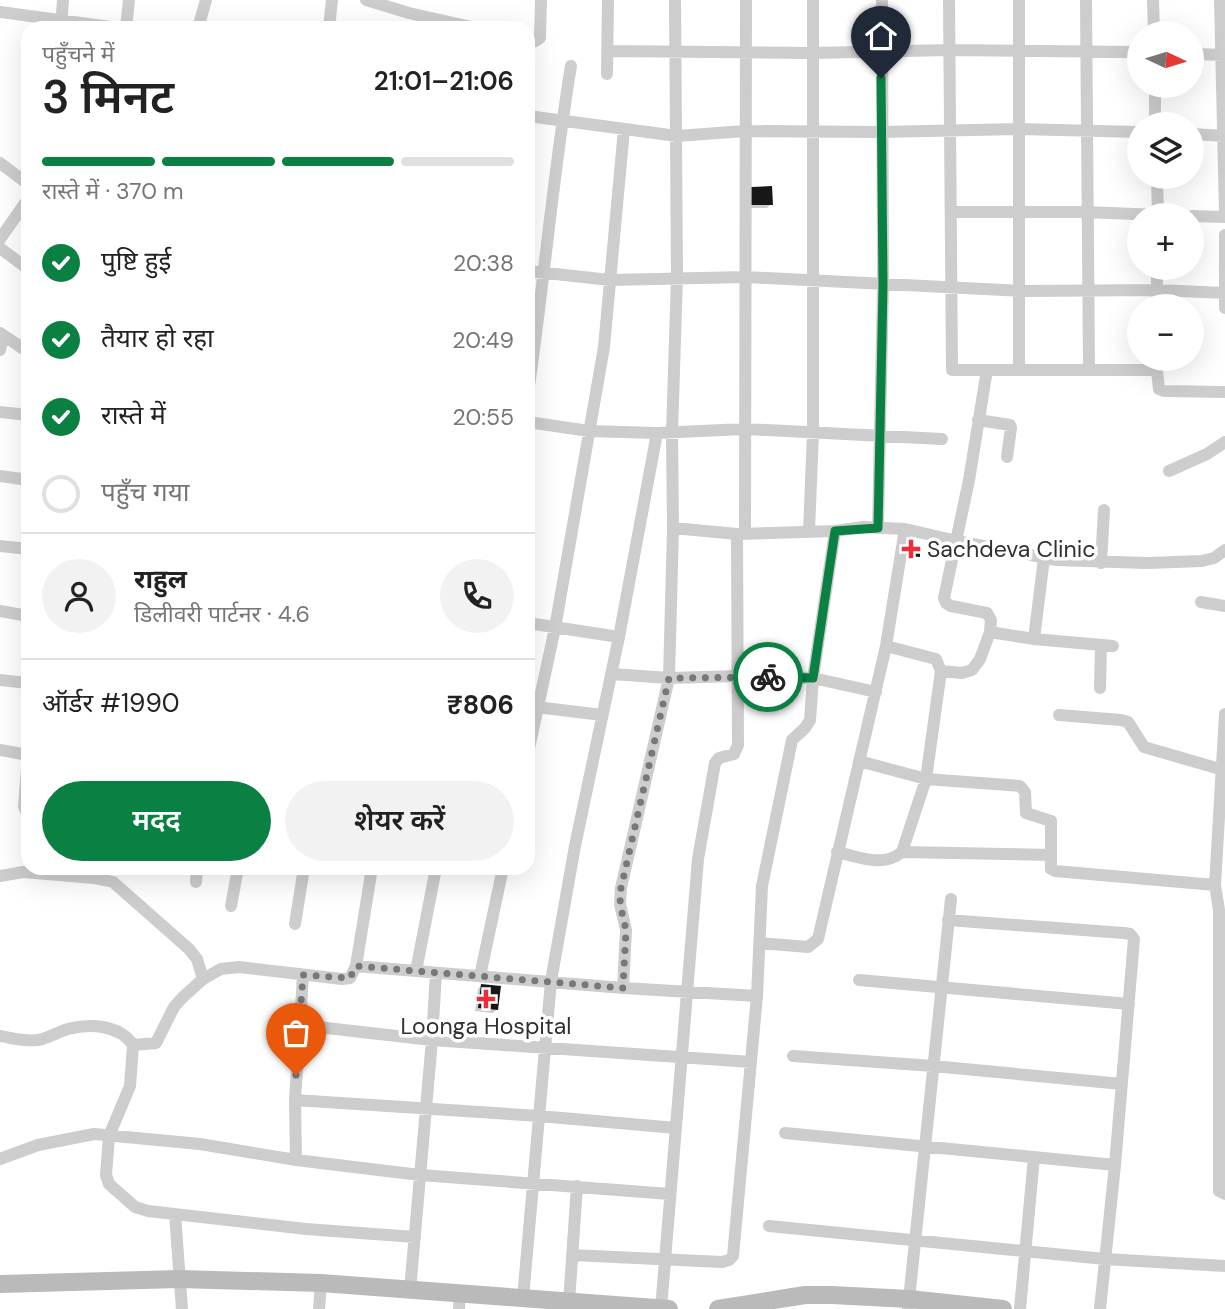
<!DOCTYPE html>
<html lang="hi">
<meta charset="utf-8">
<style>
body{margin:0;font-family:"DM Sans","Noto Sans Devanagari",sans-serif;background:#f2f2f2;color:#222;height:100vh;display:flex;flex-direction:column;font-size:26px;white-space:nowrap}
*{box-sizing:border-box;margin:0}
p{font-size:23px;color:#767676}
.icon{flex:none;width:38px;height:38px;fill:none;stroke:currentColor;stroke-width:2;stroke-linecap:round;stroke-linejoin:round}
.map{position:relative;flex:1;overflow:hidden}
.details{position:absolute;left:21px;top:21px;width:514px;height:854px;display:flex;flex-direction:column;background:#fff;border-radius:21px;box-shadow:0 7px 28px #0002}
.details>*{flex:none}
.needle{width:46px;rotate:94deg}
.controls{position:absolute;left:1127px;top:21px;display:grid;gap:14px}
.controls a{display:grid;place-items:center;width:77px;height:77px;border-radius:50%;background:#fff;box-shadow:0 7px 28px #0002;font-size:35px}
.pin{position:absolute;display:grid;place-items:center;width:60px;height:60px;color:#fff;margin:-72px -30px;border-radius:50% 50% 50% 0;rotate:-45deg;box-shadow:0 0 7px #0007}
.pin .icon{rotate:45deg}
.courier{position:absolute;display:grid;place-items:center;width:70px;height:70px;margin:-35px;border:5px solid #0b8043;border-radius:50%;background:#fff;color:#222;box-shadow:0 2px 9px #0007}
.head em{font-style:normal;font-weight:600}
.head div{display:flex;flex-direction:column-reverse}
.head{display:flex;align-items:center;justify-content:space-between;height:119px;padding:0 21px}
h1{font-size:46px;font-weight:600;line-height:52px}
.bar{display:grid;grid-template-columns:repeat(4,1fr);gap:10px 7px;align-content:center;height:84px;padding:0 21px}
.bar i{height:9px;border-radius:5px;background:#e0e0e0}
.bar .current{background:#0b8043}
.bar p{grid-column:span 4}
.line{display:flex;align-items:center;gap:18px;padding:0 21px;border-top:2px solid #e0e0e0}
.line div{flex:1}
.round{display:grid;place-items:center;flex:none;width:74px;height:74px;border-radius:37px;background:#f2f2f2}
ol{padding:0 21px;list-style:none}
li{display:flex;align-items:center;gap:21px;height:77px}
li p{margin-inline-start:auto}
li .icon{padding:7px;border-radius:50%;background:#0b8043;color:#fff;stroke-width:4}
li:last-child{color:#767676}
li i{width:38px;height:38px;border:4px solid #e0e0e0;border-radius:50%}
.cta{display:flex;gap:14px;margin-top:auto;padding:14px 21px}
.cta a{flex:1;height:80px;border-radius:42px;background:#0b8043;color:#fff;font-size:28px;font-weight:600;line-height:80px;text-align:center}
.cta a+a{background:#f2f2f2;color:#222}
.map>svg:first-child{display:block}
</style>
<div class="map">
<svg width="1225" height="1309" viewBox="0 0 1225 1309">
<rect width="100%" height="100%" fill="#fff"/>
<path fill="#0003" d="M771,188v16l-4,4h-19z
M481,986l16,23 -4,4 -18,-2 3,-22z"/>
<path fill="#171717" d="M772,186l1,19h-22v-18z
M904,546l16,1v10l-16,-1z
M481,984l20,2 -3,24 -20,-2z"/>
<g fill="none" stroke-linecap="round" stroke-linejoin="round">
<path stroke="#cdcdcd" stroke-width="12" d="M366,0l43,13 67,15
M949,0l3,370h205l2,19 5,2 61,1
M1019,0v370
M1086,0l3,369
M1153,0l1,33
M1220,0l5,213
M0,12l118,16
M61,28l2,-28
M126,28l3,-28
M198,28l8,-28
M329,28l3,-28
M528,40l7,1 5,-3 1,-38
M609,51l204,2 136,-3 190,2
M1192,54l33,1
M607,74l1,-74
M1155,86v38
M528,116l149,20 68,-5 136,1 138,-3 120,3
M1192,134l33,2
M0,163l28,21
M1157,177l1,38
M951,212h135l73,3
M1192,216l33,1
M1225,235v73
M0,239l28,-40
M0,248l28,21
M528,271l82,9 136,-3 275,14 136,-1 68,3
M1157,306v-38
M0,333l28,19
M0,350l3,-15
M987,370l-18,110 -25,118 2,5 5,3 36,7 4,7 -1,12
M528,393c16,-109 25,-219 43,-327
M0,412l28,3
M978,420l32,5 1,3 -4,29
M528,422l61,9 68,2 88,-4 197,10
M1169,471l38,-17 18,-12
M0,476l28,4
M673,528l64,6 98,-3 28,-4 42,2 52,12 100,19 90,3 55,-2 12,-3 11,-8
M878,528l5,-243 -1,-285
M809,531l4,-98v-433
M745,534l1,-534
M0,546l28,3
M1044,558l-10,81 79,7
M1101,563l3,-53
M1201,602l24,4
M0,611l28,5
M528,623l91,14
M886,646l50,13 5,12
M612,674l57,4 68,-2 76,2 63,14
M0,680l28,3
M1100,688l1,-43
M528,706l74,9
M1059,715l62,5 7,2 16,25 76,22
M0,750l28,5
M528,753l27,-125 49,-281 20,-218
M28,756l-4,50 4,11
M859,761l67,18 94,7 5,6 1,21 25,8v34
M837,852c22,5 46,16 65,0l149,3v14l4,2 160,14 10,-171
M902,852l24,-73 15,-108 21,2 10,-3 8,-11 10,-27 44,7
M372,868l-16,98 -6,12 -8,1 -103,-12 -18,2 -18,10 -20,18 -9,10 -18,36 -23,2 -3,41 -21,50 -3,39 3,9 26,23 13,4 158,18 109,8
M0,876l23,-4 71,6 19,4 76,67 8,10 6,20
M196,882l1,-14
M1215,885l4,25v281l6,3
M231,906l7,-38
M948,920l176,13 6,1 4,5 -19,226 -15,144
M295,924l9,-56
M760,943l48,4 10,-8 68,-293 19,-117
M356,966l267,22 134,8
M416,971l20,-103
M480,976l23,-108
M859,980l270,24
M623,988l3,-58 -6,-26 1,-16 48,-210 4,-150 -1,-95 5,-156 -2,-277
M300,1025l3,-50
M0,1036c12,2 25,6 38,4 10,-2 20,-8 30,-11 22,-6 52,-4 65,16
M793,1056l140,10 189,18
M295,1100l244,16 137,12
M785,1133l330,32
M0,1159l38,-14 56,-11 106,10 96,16 124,15 250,19
M296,1160l-1,-60 5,-75 132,15 319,22
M175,1214l7,95
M769,1226l336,33 120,7
M572,1255l150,7 7,-2 4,-4 24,-260 5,-110 30,-146 13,-12 5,-8 3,-42 22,-147
M410,1290l22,-250 4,-67
M523,1298l28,-317 24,-135 44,-209 38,-204
M569,1302l8,-116
M319,1309l2,-26
M459,1309l1,-16
M661,1309l37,-450 17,-96 4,-5 15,-4 4,-9 -1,-211
M908,1309l43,-410
M1020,1309l14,-152"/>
<path stroke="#bababa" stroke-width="18" d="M0,1284l179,-5 142,4 348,26
M718,1309l87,-14h27l77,4 94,10"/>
</g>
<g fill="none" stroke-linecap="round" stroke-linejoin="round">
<path stroke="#787878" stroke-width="7" stroke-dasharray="0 12.6" d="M296,1075l7,-100 47,3 6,-12 267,22 3,-58 -6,-26 1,-16 48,-210 99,-1"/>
<path stroke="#0b8043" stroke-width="9" d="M768,677l45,1 22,-147 43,-3 5,-243 -2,-207"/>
</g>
<g fill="#ed2c3c" stroke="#fff" stroke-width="2.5">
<path d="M907.5 538.5h7v7h7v7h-7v7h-7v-7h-7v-7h7z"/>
<path d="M482.5 988.5h7v7h7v7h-7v7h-7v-7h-7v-7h7z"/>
</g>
<g text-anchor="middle" stroke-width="7" stroke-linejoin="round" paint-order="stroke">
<g font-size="23" fill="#303030" stroke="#fff" text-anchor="start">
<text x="927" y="557">Sachdeva Clinic</text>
<text x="486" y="1034" text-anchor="middle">Loonga Hospital</text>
</g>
</g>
</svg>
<div class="controls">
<a><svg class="needle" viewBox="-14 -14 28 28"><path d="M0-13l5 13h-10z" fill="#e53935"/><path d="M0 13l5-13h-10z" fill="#767676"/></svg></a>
<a><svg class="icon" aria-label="layers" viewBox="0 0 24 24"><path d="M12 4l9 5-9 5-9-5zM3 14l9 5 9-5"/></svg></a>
<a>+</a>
<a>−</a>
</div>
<div class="pin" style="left:296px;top:1075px;background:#ea580c"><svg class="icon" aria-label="bag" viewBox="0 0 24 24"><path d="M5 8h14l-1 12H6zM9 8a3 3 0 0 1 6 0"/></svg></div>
<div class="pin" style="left:881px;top:78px;background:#1f2937"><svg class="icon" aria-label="home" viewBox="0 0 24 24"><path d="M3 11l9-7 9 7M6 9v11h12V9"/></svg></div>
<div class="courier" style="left:768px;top:677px"><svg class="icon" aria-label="bike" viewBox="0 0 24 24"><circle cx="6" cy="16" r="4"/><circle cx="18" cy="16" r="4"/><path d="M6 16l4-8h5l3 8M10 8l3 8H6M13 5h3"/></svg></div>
<section class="details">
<div class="head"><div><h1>3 मिनट</h1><p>पहुँचने में</p></div><em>21:01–21:06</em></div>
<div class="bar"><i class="current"></i><i class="current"></i><i class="current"></i><i></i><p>रास्ते में · 370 m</p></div>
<ol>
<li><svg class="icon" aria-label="check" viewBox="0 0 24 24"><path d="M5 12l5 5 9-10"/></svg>पुष्टि हुई<p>20:38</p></li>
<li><svg class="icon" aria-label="check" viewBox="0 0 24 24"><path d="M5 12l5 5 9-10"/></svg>तैयार हो रहा<p>20:49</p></li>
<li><svg class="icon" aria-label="check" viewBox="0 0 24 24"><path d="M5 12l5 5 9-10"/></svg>रास्ते में<p>20:55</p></li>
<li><i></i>पहुँच गया</li>
</ol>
<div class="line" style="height:126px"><a class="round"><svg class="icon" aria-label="person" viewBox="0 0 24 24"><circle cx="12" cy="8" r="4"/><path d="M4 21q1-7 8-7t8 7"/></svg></a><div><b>राहुल</b><p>डिलीवरी पार्टनर · 4.6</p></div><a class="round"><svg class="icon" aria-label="phone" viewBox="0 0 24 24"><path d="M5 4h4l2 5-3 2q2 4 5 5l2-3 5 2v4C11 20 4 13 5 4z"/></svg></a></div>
<div class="line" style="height:91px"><div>ऑर्डर #1990</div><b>₹806</b></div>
<div class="cta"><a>मदद</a><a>शेयर करें</a></div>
</section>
</div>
